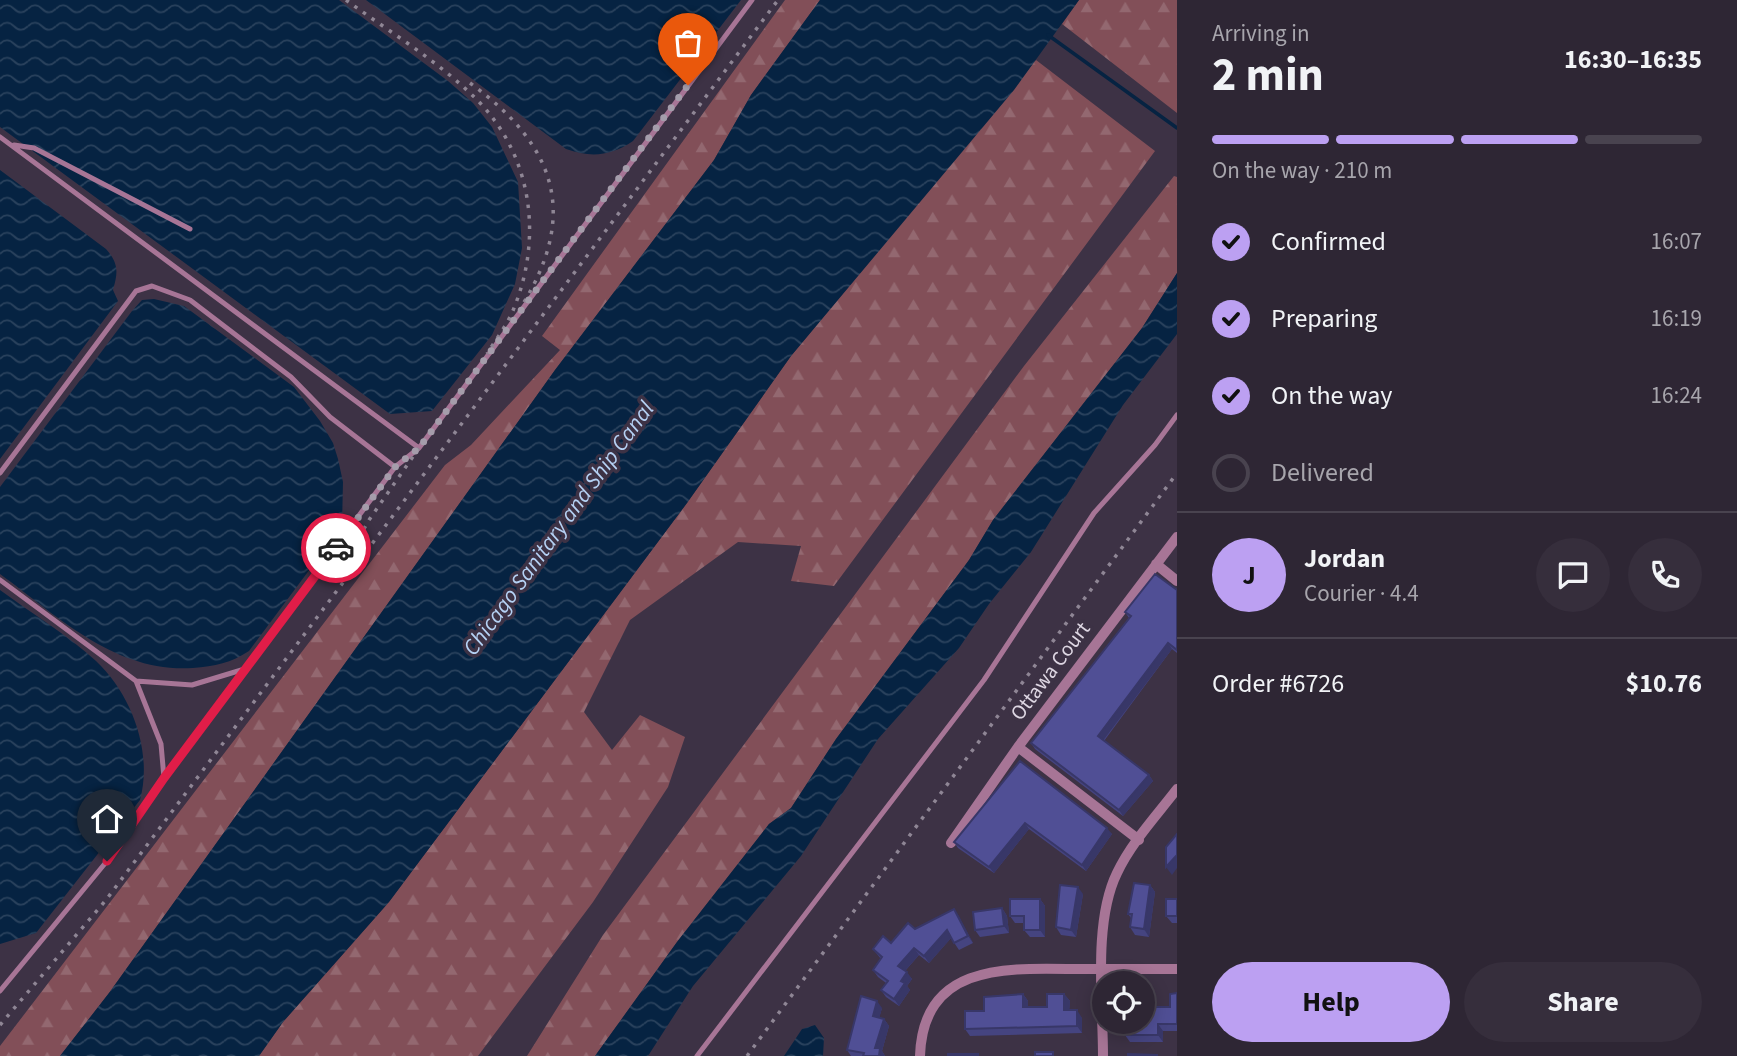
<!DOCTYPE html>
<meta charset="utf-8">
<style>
body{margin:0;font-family:"Source Sans 3",sans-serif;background:#362e3c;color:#f1f3f6;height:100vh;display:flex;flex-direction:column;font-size:26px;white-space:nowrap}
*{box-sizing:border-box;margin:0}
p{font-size:23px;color:#a7a5ac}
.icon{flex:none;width:38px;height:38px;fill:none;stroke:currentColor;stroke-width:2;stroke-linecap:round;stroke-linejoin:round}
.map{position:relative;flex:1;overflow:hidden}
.details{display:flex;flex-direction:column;background:#2e2634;width:560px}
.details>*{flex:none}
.buttons{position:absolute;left:1092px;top:971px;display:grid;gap:14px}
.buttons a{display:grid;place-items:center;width:63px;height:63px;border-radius:50%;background:#2e2634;box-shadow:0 4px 18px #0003,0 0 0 2px #49434f;font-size:35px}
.pin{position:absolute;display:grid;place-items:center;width:60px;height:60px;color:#fff;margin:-72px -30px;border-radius:50% 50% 50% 0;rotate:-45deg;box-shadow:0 0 7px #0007}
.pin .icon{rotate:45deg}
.courier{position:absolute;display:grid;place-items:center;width:70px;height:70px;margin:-35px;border:5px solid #e11d48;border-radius:50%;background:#fff;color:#222;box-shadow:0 2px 9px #0007}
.overview em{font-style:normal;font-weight:700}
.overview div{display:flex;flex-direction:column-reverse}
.overview{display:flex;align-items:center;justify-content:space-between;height:119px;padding:0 35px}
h1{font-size:46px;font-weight:700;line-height:52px}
.bar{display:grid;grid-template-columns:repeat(4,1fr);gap:10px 7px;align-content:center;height:84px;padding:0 35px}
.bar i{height:9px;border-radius:5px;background:#49434f}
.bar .current{background:#bca0f2}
.bar p{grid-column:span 4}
.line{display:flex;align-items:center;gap:18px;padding:0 35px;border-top:2px solid #49434f}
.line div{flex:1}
.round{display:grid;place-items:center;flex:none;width:74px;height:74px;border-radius:37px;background:#362e3c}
ol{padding:0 35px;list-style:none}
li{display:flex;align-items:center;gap:21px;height:77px}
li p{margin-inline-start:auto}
li .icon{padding:7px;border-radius:50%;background:#bca0f2;color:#111;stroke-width:4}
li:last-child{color:#a7a5ac}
li i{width:38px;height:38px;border:4px solid #49434f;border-radius:50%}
.primary-button{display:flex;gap:14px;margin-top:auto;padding:14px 35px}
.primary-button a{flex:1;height:80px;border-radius:42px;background:#bca0f2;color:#111;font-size:28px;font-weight:700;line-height:80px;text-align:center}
.primary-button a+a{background:#362e3c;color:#f1f3f6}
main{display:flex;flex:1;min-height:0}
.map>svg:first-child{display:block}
</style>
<main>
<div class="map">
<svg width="1177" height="1056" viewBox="0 0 1177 1056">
<defs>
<pattern id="forest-firs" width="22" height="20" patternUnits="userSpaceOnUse" patternTransform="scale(1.75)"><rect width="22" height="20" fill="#824f58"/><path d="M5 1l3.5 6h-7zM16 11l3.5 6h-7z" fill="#936870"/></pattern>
<pattern id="water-waves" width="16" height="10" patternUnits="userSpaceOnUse" patternTransform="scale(1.75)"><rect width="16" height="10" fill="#062342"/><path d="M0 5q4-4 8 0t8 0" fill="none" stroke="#2a425d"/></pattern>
</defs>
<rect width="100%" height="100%" fill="#3d3245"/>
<path fill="url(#forest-firs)" d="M785,0h35l-69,95 -37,65 -159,210 -446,623 -49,63h-60v-10l445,-581 26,-20 89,-95 -18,-14z
M1079,0h98v113l-115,-89z
M1036,60l119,91 -321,435 -43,-5 10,-35 -63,-4 -108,78 -46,92 28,38 28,-35 45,22 -17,50 -75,115 -115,154h-219l24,-34 106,-120 298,-399 104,-147z
M1174,176l3,1v96l-35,55 -149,192 -24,40 -133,179 -45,69 -22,16 -92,118 -82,114h-68l76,-121 421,-569z"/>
<path fill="url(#water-waves)" d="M0,0h339l109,81 25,22 19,24 26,55 4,66 -7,36 -23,51 -60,76 -42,3 -390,-287z
M366,0h375l-108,141c-22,15 -42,17 -67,8z
M820,0h259l-65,90 -223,266 -104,147 -298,399 -106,120 -24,34h-199l49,-63 446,-623 159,-210 37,-65z
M0,170l106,79c13,15 12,23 7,41l5,11 -118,158z
M1177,273v61l-54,71 -92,147 -42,52 -30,44 -81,91 -77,117 -108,130 -45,70h-53l82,-114 92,-118 22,-16 45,-69 133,-179 24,-40 149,-192z
M154,299l30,7 110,81 26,34 13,22 5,16 5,23 -1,44 -93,125c-18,12 -34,15 -56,17 -78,5 -134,-51 -193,-94v-87l132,-176 10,-11z
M0,590c31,23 68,45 96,71 36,34 57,91 44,139l-104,133 -36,11z
M815,1025l9,13 -1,18h-39l18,-27z"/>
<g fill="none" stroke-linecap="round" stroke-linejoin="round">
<path stroke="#062342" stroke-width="3.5" d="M1048,35l129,93"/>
<path stroke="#a77596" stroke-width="5" d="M0,137l419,311
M14,145l20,3 156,81
M0,473l136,-182 16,-5 38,14 101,77 39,40 65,50
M0,580l136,101 56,4 56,-17
M136,681l25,63 3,34
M0,991l107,-130 57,-83 231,-311 24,-19 333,-448
M697,1056l287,-376 110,-167 61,-68 22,-30"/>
<path stroke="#a77596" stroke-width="10" d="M1156,564l21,17
M1139,840l-121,-93 159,-210
M951,843l67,-96
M920,1056c3,-93 87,-88 155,-87 34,0 68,0 102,0
M1103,1056c0,-54 -10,-134 14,-183 14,-30 40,-58 60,-84"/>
<path stroke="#8f8695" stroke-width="3.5" stroke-dasharray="3.5 7" stroke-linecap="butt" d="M346,0c45,33 97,64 135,104 52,56 61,135 33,204 -6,16 -18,31 -27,46
M470,83c85,62 110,130 51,224
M338,575l31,-55 50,-72
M0,1025l106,-125 672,-900
M747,1056l430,-583"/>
</g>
<path fill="#454480" d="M1177,590v63l-5,-4 -68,92 45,34 4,6 -30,35 -88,-67 -4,-6 98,-125 -4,-6z
M1020,761l92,73 -26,37 -57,-42 -35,44 -36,-25 -4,-6z
M1150,885l5,7 -6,45 -14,-2 -5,-8 1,-9 -3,-4z
M1083,894l-7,43 -15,-2 -5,-8z
M1040,899l5,7v31h-15l-6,-7v-7h-9l-5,-7z
M1177,899v24h-5l-6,-7z
M1002,908l5,8 2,17 -29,4 -5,-7z
M954,909l19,34 -14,7 -8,-12 -22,25 -10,-8 -14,16 7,8 -5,7 3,4 -11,16 -13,-9 -5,-7 5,-7 -8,-6 -5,-7 8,-11 -8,-10 18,-6z
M1177,993v38h-14v11h-33l-5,-7 18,-13v-25l2,3v7h25z
M1023,994l5,7v6h19l17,-13 6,7 -1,9 13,8v15l-112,3 -5,-7z
M882,1008l-3,10 5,1 5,7 -7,25 3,5h-34l-4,-6z"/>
<path fill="#383768" d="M1168,643l4,6 -70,93 -4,-6z
M1149,775l4,6 -30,35 -4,-6z
M1025,823l4,6 -35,44 -5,-6z
M1107,828l5,6 -26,37 -4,-6z
M1177,855v13l-5,7 -6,-8z
M1150,885l5,7 -6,45 -5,-8z
M1078,887l5,7 -7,43 -5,-7z
M1040,899l5,7v31l-5,-7z
M1002,908l5,8 2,17 -5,-7z
M954,909l5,7 14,27 -5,-7z
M947,930l5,7 -23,26 -5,-7z
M914,948l5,7 -16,18 -5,-7z
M907,972l5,7 -5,7 3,4 -11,16 -5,-7 7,-18z
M1023,994l5,7v13l-5,-7z
M1064,994l6,7 -1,17 -5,-8z
M1143,997l2,3v14l-2,-3z
M877,1001l5,7 -4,15 -5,-7z
M1077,1010l5,8v15l-5,-7z
M884,1019l5,7 -7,25 3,5h-6l-4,-8z
M1158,1024l5,7v11l-5,-7z"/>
<path fill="#504f95" stroke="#383768" stroke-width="2" d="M1155,574l22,16v60l-9,-7 -70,93 51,39 -30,35 -88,-67 100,-127 -6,-4z
M1020,761l87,67 -25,37 -57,-42 -36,44 -35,-25z
M1177,834v21l-11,12v-20z
M1134,883l16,2 -6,44 -14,-2 2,-13h-4z
M1060,885l18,2 -7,43 -15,-3z
M1010,899h30v31h-16v-14h-14z
M1166,899h11v17h-11z
M1002,908l2,18 -29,4 -2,-18z
M954,909l14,27 -14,7 -7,-13 -23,26 -10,-8 -16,18 9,6 -6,9 4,2 -11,16 -13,-9 7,-9 -15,-11 9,-13 -9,-8 10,-13 8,7 17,-20 7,6z
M1177,993v31h-19v11h-33v-13h18v-15h27v-13z
M1023,994v13h24v-13h17v16h13v16l-112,3v-18h19v-14z
M861,996l16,5 -4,15 11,3 -9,29h5l-1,8h-16l1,-3 -17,-3z
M1035,1052h18v4h-18z
M948,1054h30v2h-30z
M1128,1054l29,1v1h-29z"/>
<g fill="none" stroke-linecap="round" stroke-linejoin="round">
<path stroke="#a59dab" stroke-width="7" stroke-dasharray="0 12.6" d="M336,548l59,-81 24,-19 269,-363"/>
<path stroke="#e11d48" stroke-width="9" d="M107,861l57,-83 172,-230"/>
</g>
<g text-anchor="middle" stroke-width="7" stroke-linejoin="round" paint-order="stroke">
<g font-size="21" fill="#ddd6e2" stroke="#3d3245">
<text transform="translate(1050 671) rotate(-53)" y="7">Ottawa Court</text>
</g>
<g font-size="23" font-style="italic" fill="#b5d1f4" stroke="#3d3245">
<text transform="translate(558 528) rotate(-54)" y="8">Chicago Sanitary and Ship Canal</text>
</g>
</g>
</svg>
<div class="buttons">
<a><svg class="icon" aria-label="locate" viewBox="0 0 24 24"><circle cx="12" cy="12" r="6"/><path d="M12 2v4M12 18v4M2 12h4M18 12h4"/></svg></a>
</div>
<div class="pin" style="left:688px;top:85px;background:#ea580c"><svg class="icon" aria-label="bag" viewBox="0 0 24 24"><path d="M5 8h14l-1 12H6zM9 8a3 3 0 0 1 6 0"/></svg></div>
<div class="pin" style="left:107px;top:861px;background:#1f2937"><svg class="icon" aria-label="home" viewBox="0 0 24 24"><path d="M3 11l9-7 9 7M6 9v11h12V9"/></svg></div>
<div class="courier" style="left:336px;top:548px"><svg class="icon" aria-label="car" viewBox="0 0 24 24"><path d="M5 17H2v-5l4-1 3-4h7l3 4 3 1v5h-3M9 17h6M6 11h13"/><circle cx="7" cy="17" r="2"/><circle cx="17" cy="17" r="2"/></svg></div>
</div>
<section class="details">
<div class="overview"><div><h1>2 min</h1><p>Arriving in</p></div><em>16:30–16:35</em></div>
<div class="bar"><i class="current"></i><i class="current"></i><i class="current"></i><i></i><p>On the way · 210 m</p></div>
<ol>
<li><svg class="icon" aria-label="check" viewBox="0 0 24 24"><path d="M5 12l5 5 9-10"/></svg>Confirmed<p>16:07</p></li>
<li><svg class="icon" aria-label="check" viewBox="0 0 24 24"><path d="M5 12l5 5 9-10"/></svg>Preparing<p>16:19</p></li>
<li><svg class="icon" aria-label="check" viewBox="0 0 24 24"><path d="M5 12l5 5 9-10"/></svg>On the way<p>16:24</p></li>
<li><i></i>Delivered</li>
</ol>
<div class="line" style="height:126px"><b class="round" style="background:#bca0f2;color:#111">J</b><div><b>Jordan</b><p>Courier · 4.4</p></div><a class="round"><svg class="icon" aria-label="chat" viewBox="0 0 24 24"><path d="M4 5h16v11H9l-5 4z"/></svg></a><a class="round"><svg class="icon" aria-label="phone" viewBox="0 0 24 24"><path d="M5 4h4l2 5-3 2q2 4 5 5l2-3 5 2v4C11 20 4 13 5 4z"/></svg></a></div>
<div class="line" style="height:91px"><div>Order #6726</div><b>$10.76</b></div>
<div class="primary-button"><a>Help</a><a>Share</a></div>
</section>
</main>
